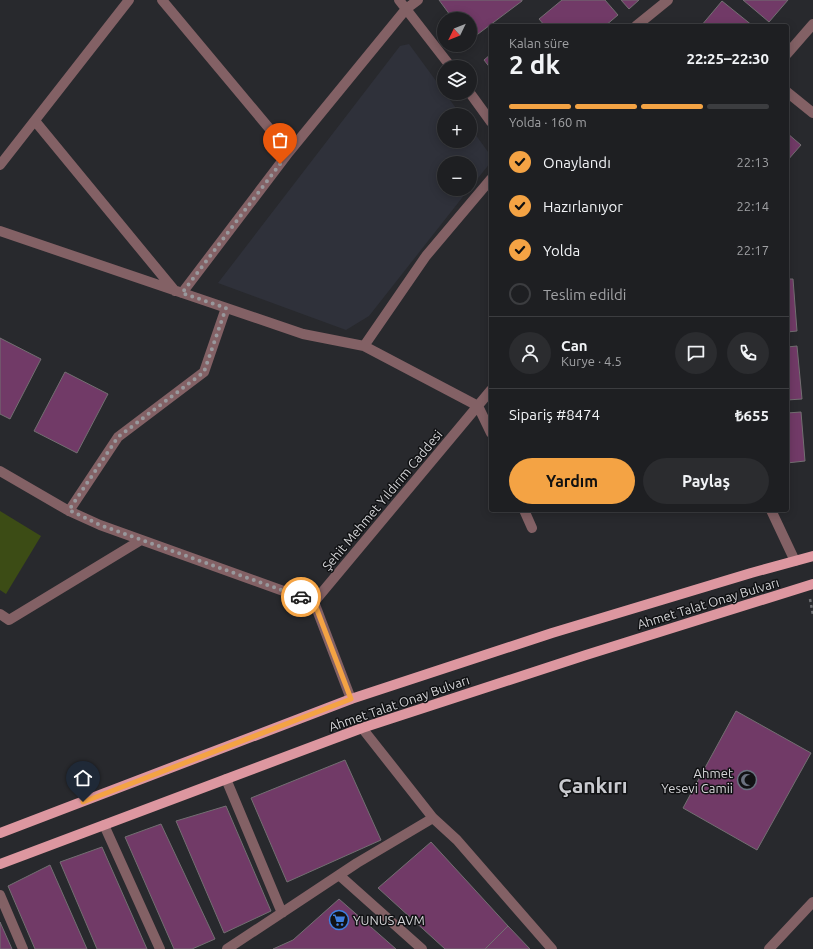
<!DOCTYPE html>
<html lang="tr">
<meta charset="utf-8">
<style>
body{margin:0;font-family:Ubuntu,sans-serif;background:#2b2c2f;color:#f1f3f6;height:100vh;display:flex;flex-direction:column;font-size:15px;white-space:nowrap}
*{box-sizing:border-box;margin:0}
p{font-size:13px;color:#a1a2a5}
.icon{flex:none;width:22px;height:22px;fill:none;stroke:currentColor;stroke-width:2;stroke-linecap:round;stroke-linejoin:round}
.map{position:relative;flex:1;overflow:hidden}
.sheet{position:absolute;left:489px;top:24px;width:300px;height:488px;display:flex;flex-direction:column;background:#1e1f22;border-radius:4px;box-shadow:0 2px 10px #0003,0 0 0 1px #3c3d40}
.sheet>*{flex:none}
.needle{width:26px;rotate:227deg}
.fabs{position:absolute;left:437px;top:12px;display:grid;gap:8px}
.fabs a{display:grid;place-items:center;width:40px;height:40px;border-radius:50%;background:#1e1f22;box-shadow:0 2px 10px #0003,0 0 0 1px #3c3d40;font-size:20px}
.pin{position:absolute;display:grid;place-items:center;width:34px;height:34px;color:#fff;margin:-41px -17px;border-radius:50% 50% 50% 0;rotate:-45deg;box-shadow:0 0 4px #0007}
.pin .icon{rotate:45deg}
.courier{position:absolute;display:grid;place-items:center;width:40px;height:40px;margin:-20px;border:3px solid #f4a344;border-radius:50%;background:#fff;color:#222;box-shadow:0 1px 5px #0007}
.overview em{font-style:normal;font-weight:700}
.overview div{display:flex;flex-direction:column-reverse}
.overview{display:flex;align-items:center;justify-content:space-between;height:68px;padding:0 20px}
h1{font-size:26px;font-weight:700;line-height:30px}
.bar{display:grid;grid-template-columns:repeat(4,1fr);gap:6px 4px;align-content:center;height:48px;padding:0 20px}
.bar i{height:5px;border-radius:3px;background:#3c3d40}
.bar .on{background:#f4a344}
.bar p{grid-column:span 4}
.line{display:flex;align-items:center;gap:10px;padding:0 20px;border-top:1px solid #3c3d40}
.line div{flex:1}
.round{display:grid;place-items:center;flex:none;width:42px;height:42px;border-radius:21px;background:#2b2c2f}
ol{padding:0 20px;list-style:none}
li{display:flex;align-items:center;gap:12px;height:44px}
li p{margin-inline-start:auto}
li .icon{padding:4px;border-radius:50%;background:#f4a344;color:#111;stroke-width:4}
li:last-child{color:#a1a2a5}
li i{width:22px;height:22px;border:2px solid #3c3d40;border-radius:50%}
.button{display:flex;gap:8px;margin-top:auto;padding:8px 20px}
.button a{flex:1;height:46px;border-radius:24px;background:#f4a344;color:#111;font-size:16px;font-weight:700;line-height:46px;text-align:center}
.button a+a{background:#2b2c2f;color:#f1f3f6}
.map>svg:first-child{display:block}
</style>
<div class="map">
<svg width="813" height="949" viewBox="0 0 813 949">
<rect width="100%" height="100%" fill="#28292d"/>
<path fill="#2f313a" d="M409,44l52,71h-17v26h26v-14l21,29v6l-21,26v-25h-26v26h25l-100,127 -23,14 -128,-47 182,-237z"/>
<path fill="#3c4c15" d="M0,511l41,25 -35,58 -6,-4z"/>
<path fill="#713a67" stroke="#736f72" d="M439,0h83v1l-52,39v-21h-17z
M562,0h43l13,15 -13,11h-60l-6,-7z
M621,0h18l-10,9z
M743,0h45l-19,22z
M722,1l31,25h-52z
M491,54v15l-7,-9z
M787,133l14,12 -14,16z
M787,279h6l4,52 -10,1z
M0,338l41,21 -31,60 -10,-5z
M797,346l5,53 -15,1v-53z
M65,372l43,22 -31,59 -43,-22z
M801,412l4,49 -18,2v-50z
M736,711l75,42 -54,97 -74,-42z
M345,760l36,80 -94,42 -36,-84z
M226,806l45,105 -47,22 -48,-112z
M161,824l54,115 -23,10h-18l-49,-112z
M431,842l77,84 -23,23h-40l-67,-61z
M102,847l45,102h-50l-37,-87z
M50,865l37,84h-52l-27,-63z
M339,899l57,50h-123l20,-9z
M0,922l12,27h-12z
M508,926l22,23h-45z"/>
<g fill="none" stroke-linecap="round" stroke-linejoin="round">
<path stroke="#6d6e72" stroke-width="2.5" stroke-dasharray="3 3" stroke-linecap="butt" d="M810,599l3,16"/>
<path stroke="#836165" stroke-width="10" d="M162,0l127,152
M399,0l52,67
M636,26l32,-26
M787,54l26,-30
M787,92l26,21
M470,93l21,29
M35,121l140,170
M0,165l129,-165
M0,231l303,103 61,12 114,60 13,27
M182,293l107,-141 117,-143 12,-9
M364,346l62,-90 65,-77
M0,471l69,40 31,14 214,77
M524,510l8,18
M771,510l24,51
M69,511l49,-74 86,-65 22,-64
M0,614l9,6 132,-80
M351,699l-37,-97 177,-212
M362,728l71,90 24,22 95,109
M226,779l56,134
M104,825l56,124
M339,875l83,74
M0,895l23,54
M227,949l130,-86 76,-45
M769,949l44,-47"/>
<path stroke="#dd97a0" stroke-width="10" d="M0,833l351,-134 201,-66 199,-60 62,-17
M0,864l362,-136 224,-73 227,-71"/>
</g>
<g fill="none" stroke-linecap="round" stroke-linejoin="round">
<path stroke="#98989c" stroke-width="4" stroke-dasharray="0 7.2" d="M280,164l-98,129 44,15 -22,64 -86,65 -49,73 31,15 201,72"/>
<path stroke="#f4a344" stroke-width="5" d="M83,802l268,-103 -37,-97 -13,-5"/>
</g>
<defs>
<g id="mosque-ring" transform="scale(1)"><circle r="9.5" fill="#111214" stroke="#6b7280" stroke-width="1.5"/><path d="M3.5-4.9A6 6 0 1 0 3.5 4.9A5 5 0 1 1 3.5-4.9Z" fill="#6b7280"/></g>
<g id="supermarket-ring" transform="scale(1)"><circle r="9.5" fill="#111214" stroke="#3f7fe0" stroke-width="1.5"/><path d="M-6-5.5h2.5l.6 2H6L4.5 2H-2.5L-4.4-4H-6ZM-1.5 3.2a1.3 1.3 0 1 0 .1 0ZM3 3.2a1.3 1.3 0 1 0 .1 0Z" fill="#3f7fe0"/></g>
</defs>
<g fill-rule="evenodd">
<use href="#mosque-ring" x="747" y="780"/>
<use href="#supermarket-ring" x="339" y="920"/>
</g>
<g text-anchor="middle" stroke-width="3" stroke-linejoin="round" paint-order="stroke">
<g font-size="13" fill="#d4d4d7" stroke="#111214">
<text transform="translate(382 500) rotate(-50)" y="5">Şehit Mehmet Yıldırım Caddesi</text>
<text transform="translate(708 603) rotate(-17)" y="5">Ahmet Talat Onay Bulvarı</text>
<text transform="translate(399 703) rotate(-19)" y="5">Ahmet Talat Onay Bulvarı</text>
</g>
<g font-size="13" fill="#d4d4d7" stroke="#111214" text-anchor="end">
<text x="733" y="778">Ahmet<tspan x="733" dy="15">Yesevi Camii</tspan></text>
<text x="353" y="925" text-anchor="start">YUNUS AVM</text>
</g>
<g font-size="21" font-weight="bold" fill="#c9cacf" stroke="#111214">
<text x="593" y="793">Çankırı</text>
</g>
</g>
</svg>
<div class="fabs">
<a><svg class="needle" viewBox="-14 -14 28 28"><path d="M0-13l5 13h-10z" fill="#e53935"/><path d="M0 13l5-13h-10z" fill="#a1a2a5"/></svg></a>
<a><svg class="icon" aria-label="layers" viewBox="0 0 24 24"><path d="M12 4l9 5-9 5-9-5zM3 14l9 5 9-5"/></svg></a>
<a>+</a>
<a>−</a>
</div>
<div class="pin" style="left:280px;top:164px;background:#ea580c"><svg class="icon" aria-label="bag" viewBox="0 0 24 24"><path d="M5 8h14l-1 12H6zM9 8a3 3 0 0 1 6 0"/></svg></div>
<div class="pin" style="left:83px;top:802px;background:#1f2937"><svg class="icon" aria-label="home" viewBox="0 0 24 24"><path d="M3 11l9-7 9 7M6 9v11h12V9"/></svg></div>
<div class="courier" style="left:301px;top:597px"><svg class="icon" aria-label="car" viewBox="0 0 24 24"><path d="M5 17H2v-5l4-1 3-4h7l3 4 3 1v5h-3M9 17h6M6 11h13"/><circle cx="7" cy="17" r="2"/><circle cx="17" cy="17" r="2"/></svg></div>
<section class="sheet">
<div class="overview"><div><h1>2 dk</h1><p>Kalan süre</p></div><em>22:25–22:30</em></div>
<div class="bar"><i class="on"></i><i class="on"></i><i class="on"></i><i></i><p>Yolda · 160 m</p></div>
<ol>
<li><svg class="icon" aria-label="check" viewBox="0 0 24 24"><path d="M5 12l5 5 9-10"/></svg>Onaylandı<p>22:13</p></li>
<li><svg class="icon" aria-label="check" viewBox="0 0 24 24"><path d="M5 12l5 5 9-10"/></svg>Hazırlanıyor<p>22:14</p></li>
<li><svg class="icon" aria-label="check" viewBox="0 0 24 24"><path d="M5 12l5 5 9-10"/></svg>Yolda<p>22:17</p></li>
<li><i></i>Teslim edildi</li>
</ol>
<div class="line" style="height:72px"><a class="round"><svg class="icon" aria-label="person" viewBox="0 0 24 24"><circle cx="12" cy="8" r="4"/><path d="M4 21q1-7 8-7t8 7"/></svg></a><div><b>Can</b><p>Kurye · 4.5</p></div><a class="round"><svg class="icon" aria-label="chat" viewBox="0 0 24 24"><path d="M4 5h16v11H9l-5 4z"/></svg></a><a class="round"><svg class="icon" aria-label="phone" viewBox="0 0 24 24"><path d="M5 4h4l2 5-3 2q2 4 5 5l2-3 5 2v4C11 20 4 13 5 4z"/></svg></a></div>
<div class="line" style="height:52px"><div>Sipariş #8474</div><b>₺655</b></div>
<div class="button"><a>Yardım</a><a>Paylaş</a></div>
</section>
</div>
